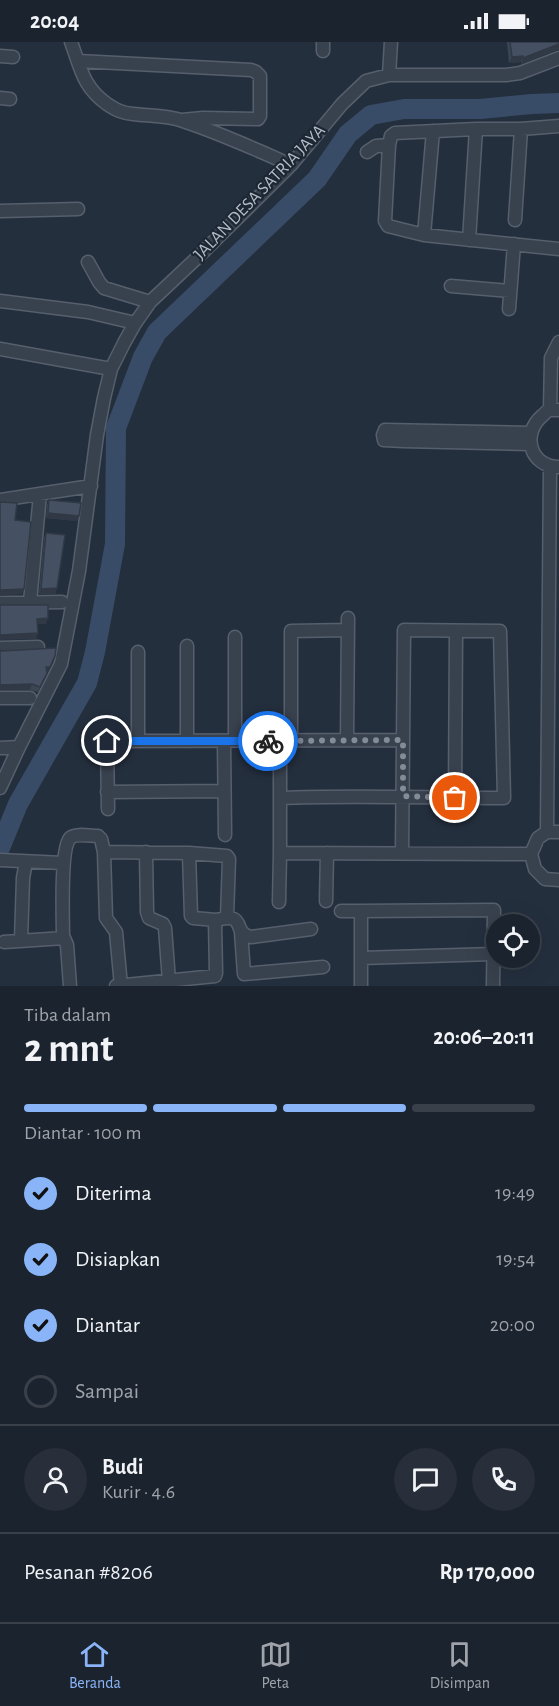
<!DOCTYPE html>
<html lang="id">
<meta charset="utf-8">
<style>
body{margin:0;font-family:"Alegreya Sans",sans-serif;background:#282f3a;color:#f1f3f6;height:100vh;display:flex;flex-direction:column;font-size:22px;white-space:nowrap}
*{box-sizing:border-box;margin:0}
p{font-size:20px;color:#a0a4aa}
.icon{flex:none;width:33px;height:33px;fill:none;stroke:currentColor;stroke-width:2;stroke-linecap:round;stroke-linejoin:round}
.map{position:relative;height:944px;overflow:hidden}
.drawer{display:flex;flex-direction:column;background:#1b232e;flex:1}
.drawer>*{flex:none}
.fabs{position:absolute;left:486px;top:872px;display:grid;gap:12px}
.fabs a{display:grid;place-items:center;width:54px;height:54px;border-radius:50%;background:#1b232e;box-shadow:0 6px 24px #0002,0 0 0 2px #39404a;font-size:30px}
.pin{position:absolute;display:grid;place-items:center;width:51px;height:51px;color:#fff;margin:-26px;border:3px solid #fff;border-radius:50%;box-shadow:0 2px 6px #0007}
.courier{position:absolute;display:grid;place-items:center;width:60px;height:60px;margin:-30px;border:4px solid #1a73e8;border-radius:50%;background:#fff;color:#222;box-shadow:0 2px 8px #0007}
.headline em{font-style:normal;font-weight:700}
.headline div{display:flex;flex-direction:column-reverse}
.headline{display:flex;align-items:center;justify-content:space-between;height:102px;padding:0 24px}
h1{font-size:39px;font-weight:700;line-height:45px}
.bar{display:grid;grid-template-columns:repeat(4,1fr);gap:9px 6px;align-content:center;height:72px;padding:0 24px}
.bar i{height:8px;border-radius:4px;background:#39404a}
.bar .on{background:#8ab4f8}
.bar p{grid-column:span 4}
.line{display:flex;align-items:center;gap:15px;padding:0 24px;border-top:2px solid #39404a}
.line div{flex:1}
.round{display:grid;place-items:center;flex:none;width:63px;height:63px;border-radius:32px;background:#282f3a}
ol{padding:0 24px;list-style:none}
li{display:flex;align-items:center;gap:18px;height:66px}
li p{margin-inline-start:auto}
li .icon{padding:6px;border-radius:50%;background:#8ab4f8;color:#111;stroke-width:4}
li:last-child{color:#a0a4aa}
li i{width:33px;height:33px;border:3px solid #39404a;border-radius:50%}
.status{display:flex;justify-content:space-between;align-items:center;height:42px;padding:0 30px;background:#1b232e;direction:ltr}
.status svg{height:16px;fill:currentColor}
.tabs{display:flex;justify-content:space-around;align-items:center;height:84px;border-top:2px solid #39404a;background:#1b232e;font-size:16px;color:#a0a4aa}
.tabs a{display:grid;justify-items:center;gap:3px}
.tabs .on{color:#8ab4f8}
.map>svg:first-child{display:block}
</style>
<div class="status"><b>20:04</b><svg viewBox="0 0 49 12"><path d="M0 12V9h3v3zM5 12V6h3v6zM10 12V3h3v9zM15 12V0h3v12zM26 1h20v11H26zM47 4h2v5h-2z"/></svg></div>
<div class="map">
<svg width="559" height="944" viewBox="0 0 559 944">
<rect width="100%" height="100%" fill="#242f3e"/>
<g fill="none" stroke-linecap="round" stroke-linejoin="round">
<path stroke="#394c67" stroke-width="20" d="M0,806l18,-44 69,-121 8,-31 20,-108 1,-116 27,-71 14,-25 160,-153 31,-45 23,-19 33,-6h76l52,-5 27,-1"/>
<g stroke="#565f6c" stroke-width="15">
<path id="minor" d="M71,0c10,27 12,45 36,62 9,6 15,9 26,10 17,2 34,1 50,7 37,12 72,28 108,44
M323,9v-9
M0,14l13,1
M78,19l173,9 5,2 4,4v40l-2,3 -55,-1 -21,2
M389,33l2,-33
M0,56l10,1
M367,110l9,-6 13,-1
M0,169l78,-2
M515,178l6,-91
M424,193l9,-104
M469,198l7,-111
M559,207l-135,-14 -36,-9 -3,-5 4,-76 2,-9 4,-3 81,-4h45l38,-3
M88,220l11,20 5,6 46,14
M451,244l59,5
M0,259l88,11 47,11
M509,267l5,-65
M0,307l111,20
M550,368l1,-52 8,-16
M559,368c-1,0 -9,0 -10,0 -3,1 -4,4 -7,6 -21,18 -12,51 17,51
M530,402l-126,-3 -20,-1 -1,-5 2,-5 146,3
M0,458l91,-14
M30,560l10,-108
M0,561l62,-1
M0,606l38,-1
M0,656h30
M235,698v-103
M347,698l1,-122
M138,699v-89
M187,699v-95
M224,699l1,94
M291,699v-110l57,-1
M0,706l19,-1
M0,746l19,-41 42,-83 18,-93 18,-136 7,-37 7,-29 13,-26 10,-18 16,-23 50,-47 91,-90 51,-61 24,-23 23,-6h117l14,-2 39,-15
M107,750l117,-1
M280,756c75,-3 149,0 224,0l-4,-167 -96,-1c-1,75 -1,149 -2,223
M455,756l1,-167
M108,767l-1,-68 296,-1
M547,790l3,-365
M559,790h-12l-9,6 -7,16 4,15 10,10 14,1
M104,810l85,1 38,3 2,3 -2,58
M146,810l1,60 2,6 14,6 2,4 4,53
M189,811l2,63 2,2 23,2
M280,811v-113
M0,818l63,3
M326,859l1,-48
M279,860l1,-49 251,1
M341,869h20
M241,890l3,42 79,-7
M63,895c0,-17 -3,-88 7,-99 5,-5 21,-2 28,-2l3,3 3,13 2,66 10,14 5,54
M21,898l2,-62 3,-16
M4,900l60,-4 3,7 3,41
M361,916l132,-4
M116,944l99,-10 1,-3 -1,-52 1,-1c33,-8 14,12 35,17l60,-8
M361,944v-75l133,-1 -1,76"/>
</g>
<use href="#minor" stroke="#38414e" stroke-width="12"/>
</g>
<path fill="#3b4654" d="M507,0h52l-3,8 -35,14v-2l-12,1z
M49,458l30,16 -2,5 -31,-3 1,-13z
M46,491l11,55 -2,6h-16l5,-56z
M2,609l53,5 -17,36 -8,-2h-30z"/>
<path fill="#303945" d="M559,2v6l-38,14 2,-6z
M523,14l-2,6 -12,1 3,-6z
M48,471l31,3 -2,5 -31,-3z
M57,546l-2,6h-16l2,-5z
M24,547l-2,5 -22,2v-6z
M48,576l-2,6h-11l2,-5z
M38,591l-2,6 -36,1v-5l2,-1z
M55,614l-7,16h-3l1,-5z
M32,642l-2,6h-30v-5z"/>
<path fill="#455162" stroke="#303945" stroke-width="1.5" d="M510,0h49v2l-36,14v-2l-11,1z
M49,458l32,3 -2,13 -31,-3z
M0,460l17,1 -2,17 16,2 -7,67 -24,1z
M46,491l19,2 -8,53 -16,1z
M0,563h48v13l-11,1 1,14 -38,2z
M56,606l-1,8 -5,11h-4l1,6 -7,14 -8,-3 -32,1v-35l2,1z"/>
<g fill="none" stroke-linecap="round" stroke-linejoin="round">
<path stroke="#828b98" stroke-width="6" stroke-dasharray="0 10.8" d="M268,699l135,-1v56l52,2"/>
<path stroke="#1a73e8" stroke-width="8" d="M107,699h161"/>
</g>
<g text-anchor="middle" stroke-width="4.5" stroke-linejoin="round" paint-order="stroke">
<g font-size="18" fill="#b4bcc9" stroke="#1d2633">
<text transform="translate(259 150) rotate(-46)" y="6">JALAN DESA SATRIA JAYA</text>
</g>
</g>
</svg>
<div class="fabs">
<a><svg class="icon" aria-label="locate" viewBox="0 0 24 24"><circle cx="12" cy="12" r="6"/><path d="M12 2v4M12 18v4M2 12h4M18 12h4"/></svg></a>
</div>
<div class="pin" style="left:455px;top:756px;background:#ea580c"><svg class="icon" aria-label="bag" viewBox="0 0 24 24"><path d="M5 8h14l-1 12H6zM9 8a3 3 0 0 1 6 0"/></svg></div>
<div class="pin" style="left:107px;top:699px;background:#1f2937"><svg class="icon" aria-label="home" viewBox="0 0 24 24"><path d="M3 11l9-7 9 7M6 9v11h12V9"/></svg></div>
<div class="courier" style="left:268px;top:699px"><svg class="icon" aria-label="bike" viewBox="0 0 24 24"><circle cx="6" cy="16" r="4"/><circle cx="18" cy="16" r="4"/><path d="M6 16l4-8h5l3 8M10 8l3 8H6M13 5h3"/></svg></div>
</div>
<section class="drawer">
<div class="headline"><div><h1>2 mnt</h1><p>Tiba dalam</p></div><em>20:06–20:11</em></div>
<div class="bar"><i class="on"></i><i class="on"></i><i class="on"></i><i></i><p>Diantar · 100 m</p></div>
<ol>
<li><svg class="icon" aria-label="check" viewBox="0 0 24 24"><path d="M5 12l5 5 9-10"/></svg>Diterima<p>19:49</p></li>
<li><svg class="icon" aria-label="check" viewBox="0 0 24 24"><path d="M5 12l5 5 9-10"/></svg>Disiapkan<p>19:54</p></li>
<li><svg class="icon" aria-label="check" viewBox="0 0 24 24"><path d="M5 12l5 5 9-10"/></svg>Diantar<p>20:00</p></li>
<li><i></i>Sampai</li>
</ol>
<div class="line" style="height:108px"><a class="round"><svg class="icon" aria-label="person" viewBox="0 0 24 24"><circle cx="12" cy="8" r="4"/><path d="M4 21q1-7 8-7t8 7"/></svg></a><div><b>Budi</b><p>Kurir · 4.6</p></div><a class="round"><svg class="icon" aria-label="chat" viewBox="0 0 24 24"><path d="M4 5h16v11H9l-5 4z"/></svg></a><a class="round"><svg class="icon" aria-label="phone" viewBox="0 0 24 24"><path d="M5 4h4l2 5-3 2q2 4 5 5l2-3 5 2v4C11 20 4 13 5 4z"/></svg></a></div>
<div class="line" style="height:78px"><div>Pesanan #8206</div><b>Rp 170,000</b></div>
</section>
<nav class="tabs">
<a class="on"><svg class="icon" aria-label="home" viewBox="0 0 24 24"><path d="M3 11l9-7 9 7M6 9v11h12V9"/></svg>Beranda</a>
<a><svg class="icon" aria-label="map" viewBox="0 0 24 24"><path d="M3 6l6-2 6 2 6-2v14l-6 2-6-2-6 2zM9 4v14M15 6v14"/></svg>Peta</a>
<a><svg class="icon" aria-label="saved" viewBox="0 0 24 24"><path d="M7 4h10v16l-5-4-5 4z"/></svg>Disimpan</a>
</nav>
